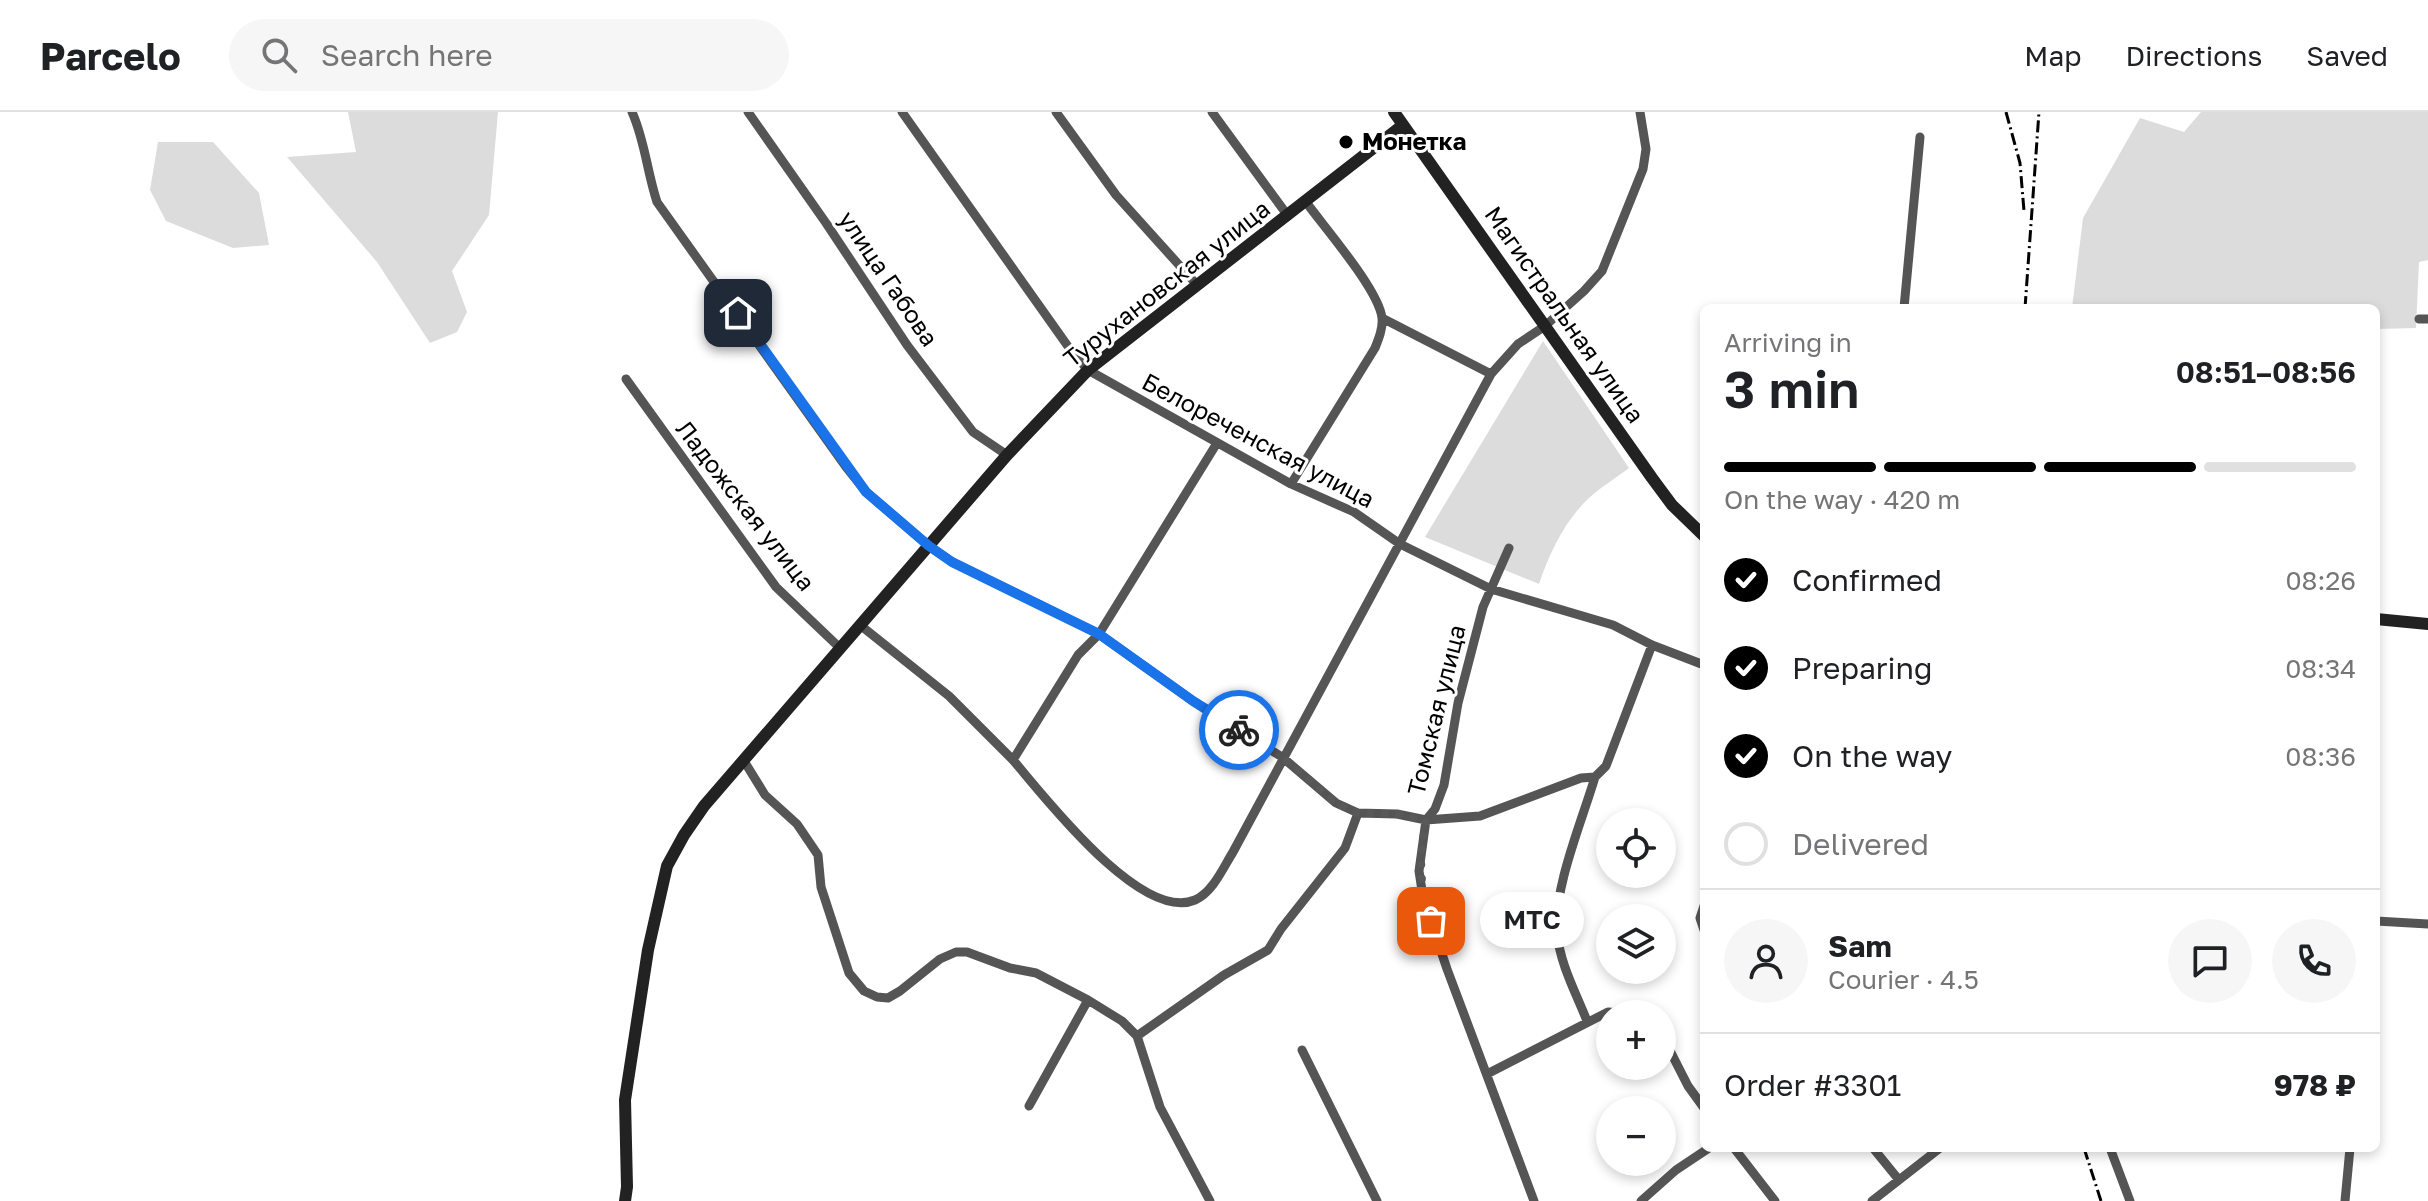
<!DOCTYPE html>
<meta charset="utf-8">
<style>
body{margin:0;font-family:"Golos Text",sans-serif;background:#f6f6f6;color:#202124;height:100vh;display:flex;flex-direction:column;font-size:30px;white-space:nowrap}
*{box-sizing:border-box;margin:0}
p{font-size:26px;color:#757577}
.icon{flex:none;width:44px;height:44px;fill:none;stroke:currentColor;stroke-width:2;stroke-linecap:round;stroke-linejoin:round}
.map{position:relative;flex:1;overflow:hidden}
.panel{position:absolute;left:1700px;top:192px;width:680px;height:848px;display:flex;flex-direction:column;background:#fff;border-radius:12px;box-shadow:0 4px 12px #0003}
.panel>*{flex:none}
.controls{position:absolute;left:1596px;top:696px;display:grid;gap:16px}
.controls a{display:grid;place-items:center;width:80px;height:80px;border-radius:50%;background:#fff;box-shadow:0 4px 12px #0003;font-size:40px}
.pin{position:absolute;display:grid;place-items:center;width:68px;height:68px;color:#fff;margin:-34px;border-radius:16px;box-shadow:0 4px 12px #0006}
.courier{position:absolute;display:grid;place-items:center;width:80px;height:80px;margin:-40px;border:6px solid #1a73e8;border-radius:50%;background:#fff;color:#222;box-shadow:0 2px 10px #0007}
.bubble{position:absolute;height:56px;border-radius:28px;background:#fff;box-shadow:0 4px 12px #0003;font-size:26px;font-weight:600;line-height:56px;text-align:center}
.headline em{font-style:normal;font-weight:600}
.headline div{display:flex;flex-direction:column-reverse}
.headline{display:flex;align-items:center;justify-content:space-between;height:136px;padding:0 24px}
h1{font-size:52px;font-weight:600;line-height:60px}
.bar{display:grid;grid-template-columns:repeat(4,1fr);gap:12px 8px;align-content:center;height:96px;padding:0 24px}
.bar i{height:10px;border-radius:6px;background:#e0e0e0}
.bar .active{background:#000}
.bar p{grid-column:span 4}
.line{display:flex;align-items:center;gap:20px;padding:0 24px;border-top:2px solid #e0e0e0}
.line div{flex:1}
.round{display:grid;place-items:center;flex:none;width:84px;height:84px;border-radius:42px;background:#f6f6f6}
ol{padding:0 24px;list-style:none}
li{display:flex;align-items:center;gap:24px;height:88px}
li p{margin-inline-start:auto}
li .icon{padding:8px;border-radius:50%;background:#000;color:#fff;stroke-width:4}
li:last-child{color:#757577}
li i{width:44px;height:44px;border:4px solid #e0e0e0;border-radius:50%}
header{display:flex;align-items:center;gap:48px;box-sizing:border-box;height:112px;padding:0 40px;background:#fff;border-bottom:2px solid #e0e0e0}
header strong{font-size:38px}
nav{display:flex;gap:44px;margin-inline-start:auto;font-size:28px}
.search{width:560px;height:72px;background:#f6f6f6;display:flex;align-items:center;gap:20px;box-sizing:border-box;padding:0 28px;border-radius:44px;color:#757577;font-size:30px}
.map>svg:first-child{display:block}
</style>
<header>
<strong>Parcelo</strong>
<div class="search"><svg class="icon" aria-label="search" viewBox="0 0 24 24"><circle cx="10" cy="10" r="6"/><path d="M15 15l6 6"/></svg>Search here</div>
<nav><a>Map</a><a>Directions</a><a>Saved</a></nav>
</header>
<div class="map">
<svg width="2428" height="1089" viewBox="0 0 2428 1089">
<rect width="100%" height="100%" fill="#fff"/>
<path fill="#dcdcdc" d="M348,0h150l-9,103 -37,56 15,41 -10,20 -27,11 -53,-81 -90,-105 69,-5z
M2201,0h227v148l-9,2 -3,66 -40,1v-21h-304l11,-90 57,-100 44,14z
M158,30h55l46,51 10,52 -36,3 -67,-27 -16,-31z
M1543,229l86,127c-13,10 -28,19 -40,30 -24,22 -40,56 -50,86l-114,-47z"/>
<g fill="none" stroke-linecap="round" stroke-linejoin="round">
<path stroke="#555" stroke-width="9" d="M632,0c13,29 15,60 25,90l189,265 20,25 63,54 23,16 147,72 94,67 89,56 54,46 22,10 39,1 29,6 54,-4 101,-38 14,-1
M748,0l78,111 81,122 66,87 34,23
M902,0l170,240 16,18 203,114 63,28 46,32 91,45 122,36 39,20 52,20
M1056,0l60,83 82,91
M1212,0l76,104
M1904,196l16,-171
M1382,206l109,56
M2419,207h9
M626,267l150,208 65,62
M1291,372l84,-136c4,-10 8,-20 7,-30 -3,-28 -58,-91 -76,-116
M1509,436l-26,59 -25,96 -14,82 -9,24 -9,11 -7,51 4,26 24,72 87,232
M860,513l89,71 64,64 65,-105 21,-21 118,-191
M1013,648c31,36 128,163 182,140 18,-8 28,-32 38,-48l258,-478 27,-30 27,-18 39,-35 18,-20 41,-102 3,-20 -6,-37
M744,649l21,34 32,29 21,31 3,32 28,86 15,18 13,6 11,1 12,-7 40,-32 16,-7h11l43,16 26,5 52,27 34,21 15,15 23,71 50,94
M1704,794l-4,12 4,12
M2376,809l52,3
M1587,909c-11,-28 -27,-57 -30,-88 -4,-44 25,-112 38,-156l11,-11 46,-121
M1662,923l26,51 16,22
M1137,924l87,-61 44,-25 13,-21 64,-81 13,-35
M1302,938l75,151
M1487,962l121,-62 26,2
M1029,994l59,-106
M1734,1036l41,53
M1873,1036l26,32
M2110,1036l20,53
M1641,1089l35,-31 33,-22
M1872,1089l68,-53
M2345,1089l5,-53"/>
<path stroke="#222" stroke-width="12" d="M1394,0l258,366 20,27 32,31
M2376,507l52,5
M625,1089l2,-14 -2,-87 23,-150 19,-84 17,-31 20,-29 303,-351 81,-85 315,-245"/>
<path stroke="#000" stroke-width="3" stroke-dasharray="12 4 2 4" stroke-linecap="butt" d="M2006,0l14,51 4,48
M2025,196l14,-196
M2084,1036l17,53"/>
</g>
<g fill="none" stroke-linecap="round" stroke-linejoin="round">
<path stroke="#595959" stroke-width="8" stroke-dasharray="0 14.4" d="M1239,618l43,27 54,46 22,10 39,1 29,6c-7,40 -7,62 5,101"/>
<path stroke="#1a73e8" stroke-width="10" d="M738,201l128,179 63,54 23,16 147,72 94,67 46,29"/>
</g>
<circle fill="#000" stroke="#fff" stroke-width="3" cx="1346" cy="30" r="8"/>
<g text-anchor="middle" stroke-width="6" stroke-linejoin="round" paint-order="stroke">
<g font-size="24" font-weight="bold" fill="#000" stroke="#fff" text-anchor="start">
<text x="1362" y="38">Монетка</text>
</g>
<g font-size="24" fill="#000" stroke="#fff">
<text transform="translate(888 167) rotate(56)" y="8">улица Габова</text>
<text transform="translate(1167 172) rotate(-38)" y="8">Турухановская улица</text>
<text transform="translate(1564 203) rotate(55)" y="8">Магистральная улица</text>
<text transform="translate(1258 329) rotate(28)" y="8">Белореченская улица</text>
<text transform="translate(745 394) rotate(52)" y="8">Ладожская улица</text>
<text transform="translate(1437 598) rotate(-76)" y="8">Томская улица</text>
</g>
</g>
</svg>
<div class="controls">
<a><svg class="icon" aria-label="locate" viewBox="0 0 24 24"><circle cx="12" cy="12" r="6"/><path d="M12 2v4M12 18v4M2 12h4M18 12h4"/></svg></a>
<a><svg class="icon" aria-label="layers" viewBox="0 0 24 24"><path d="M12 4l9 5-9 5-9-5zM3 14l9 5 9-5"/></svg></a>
<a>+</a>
<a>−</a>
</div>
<div class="pin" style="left:1431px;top:809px;background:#ea580c"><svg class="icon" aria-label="bag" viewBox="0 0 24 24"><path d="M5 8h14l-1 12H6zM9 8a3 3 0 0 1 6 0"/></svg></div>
<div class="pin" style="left:738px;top:201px;background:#1f2937"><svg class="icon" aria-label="home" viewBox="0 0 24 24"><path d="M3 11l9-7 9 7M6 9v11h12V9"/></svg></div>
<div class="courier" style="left:1239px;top:618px"><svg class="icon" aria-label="bike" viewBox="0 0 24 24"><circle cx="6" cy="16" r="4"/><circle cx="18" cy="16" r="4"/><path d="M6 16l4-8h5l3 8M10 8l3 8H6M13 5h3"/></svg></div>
<div class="bubble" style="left:1480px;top:780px;width:104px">МТС</div>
<section class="panel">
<div class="headline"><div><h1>3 min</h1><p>Arriving in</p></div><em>08:51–08:56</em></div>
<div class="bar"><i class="active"></i><i class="active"></i><i class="active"></i><i></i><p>On the way · 420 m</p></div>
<ol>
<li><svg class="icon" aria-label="check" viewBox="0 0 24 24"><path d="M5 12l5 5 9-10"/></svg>Confirmed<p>08:26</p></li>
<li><svg class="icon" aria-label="check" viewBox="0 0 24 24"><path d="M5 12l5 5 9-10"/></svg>Preparing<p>08:34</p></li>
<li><svg class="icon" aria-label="check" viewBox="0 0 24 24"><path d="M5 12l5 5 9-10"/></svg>On the way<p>08:36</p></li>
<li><i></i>Delivered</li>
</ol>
<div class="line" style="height:144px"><a class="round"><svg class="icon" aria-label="person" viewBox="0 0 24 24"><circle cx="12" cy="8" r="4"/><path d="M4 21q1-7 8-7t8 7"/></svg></a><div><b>Sam</b><p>Courier · 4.5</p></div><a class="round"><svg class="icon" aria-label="chat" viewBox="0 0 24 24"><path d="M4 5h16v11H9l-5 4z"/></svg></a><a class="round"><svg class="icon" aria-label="phone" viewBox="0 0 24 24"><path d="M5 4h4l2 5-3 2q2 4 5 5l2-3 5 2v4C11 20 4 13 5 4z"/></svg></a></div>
<div class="line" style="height:104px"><div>Order #3301</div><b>978 ₽</b></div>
</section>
</div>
